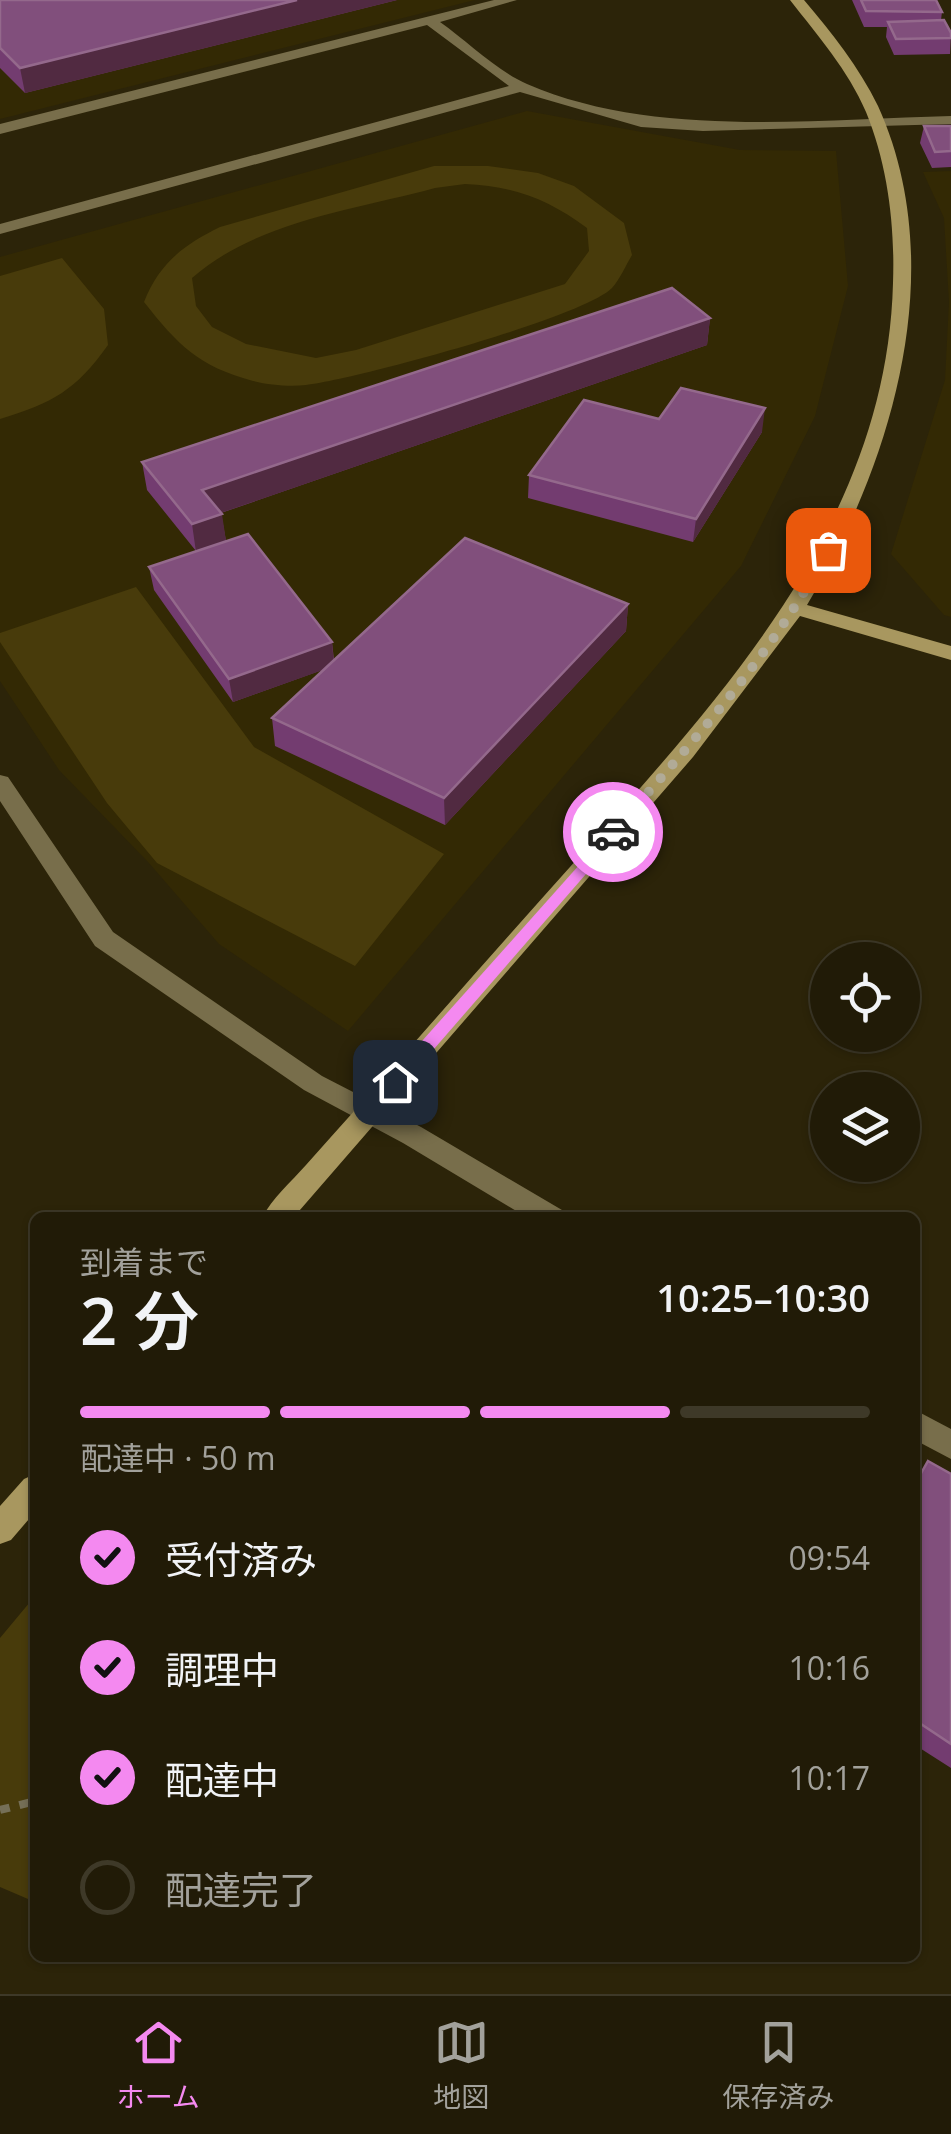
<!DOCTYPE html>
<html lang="ja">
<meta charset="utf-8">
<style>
body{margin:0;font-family:"Open Sans","Noto Sans JP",sans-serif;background:#292411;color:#f1f3f6;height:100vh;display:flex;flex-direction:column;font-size:38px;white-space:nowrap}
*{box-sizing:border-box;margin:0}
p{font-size:32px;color:#a2a19b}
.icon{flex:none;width:55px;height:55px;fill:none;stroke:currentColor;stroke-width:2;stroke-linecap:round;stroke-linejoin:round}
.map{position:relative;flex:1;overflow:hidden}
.sheet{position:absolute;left:30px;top:1212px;width:890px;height:750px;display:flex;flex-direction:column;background:#211b07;border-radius:15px;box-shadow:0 2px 8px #0004,0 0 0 2px #3e3928}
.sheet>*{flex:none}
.controls{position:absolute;left:810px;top:942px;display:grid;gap:20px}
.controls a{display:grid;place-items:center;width:110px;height:110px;border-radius:50%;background:#211b07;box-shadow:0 2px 8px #0004,0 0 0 2px #3e3928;font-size:50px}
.pin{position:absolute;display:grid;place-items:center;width:85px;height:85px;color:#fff;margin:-42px;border-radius:20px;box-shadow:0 5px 15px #0006}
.courier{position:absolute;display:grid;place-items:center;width:100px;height:100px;margin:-50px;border:8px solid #f489f0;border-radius:50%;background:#fff;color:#222;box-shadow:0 2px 12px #0007}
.summary em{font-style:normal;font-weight:600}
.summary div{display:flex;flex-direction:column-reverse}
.summary{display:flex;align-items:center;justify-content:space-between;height:170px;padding:0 50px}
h1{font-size:65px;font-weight:600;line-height:75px}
.bar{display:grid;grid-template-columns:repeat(4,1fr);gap:15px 10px;align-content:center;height:120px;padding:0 50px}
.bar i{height:12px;border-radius:8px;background:#3e3928}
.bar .current{background:#f489f0}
.bar p{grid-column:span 4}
ol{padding:0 50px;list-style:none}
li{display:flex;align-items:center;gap:30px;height:110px}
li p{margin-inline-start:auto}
li .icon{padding:10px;border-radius:50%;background:#f489f0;color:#111;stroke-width:4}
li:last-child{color:#a2a19b}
li i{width:55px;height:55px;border:5px solid #3e3928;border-radius:50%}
.tab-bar{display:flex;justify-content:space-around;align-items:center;height:140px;border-top:2px solid #3e3928;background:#211b07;font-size:28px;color:#a2a19b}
.tab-bar a{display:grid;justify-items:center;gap:5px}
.tab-bar .current{color:#f489f0}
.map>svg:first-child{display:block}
</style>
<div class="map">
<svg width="951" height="1994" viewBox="0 0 951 1994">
<rect width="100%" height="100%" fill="#2c2409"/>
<path fill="#332904" d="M0,0h475l-475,119z
M527,111l213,39 96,1 12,135 -33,130 -74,150 -393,465 -129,-87 -70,-81 -90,-93 -59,-89v-424z
M951,171v446l-7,-2 -53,-61 54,-174 4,-78 -5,-84 -21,-46z"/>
<path fill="#483b0b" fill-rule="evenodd" d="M434,166h54l50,7 36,13 50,37 8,32c-6,10 -12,24 -20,33 -30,30 -256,91 -306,97 -16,2 -37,0 -53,-4 -55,-15 -75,-36 -109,-79 15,-38 39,-57 76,-75zM465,184c48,2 83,15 122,44l2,23 -24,33 -209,66 -40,8 -70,-14 -34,-17 -16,-21 -4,-28c65,-57 162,-68 243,-90z
M62,258l42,51 4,36c-32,45 -55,58 -108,74v-143z
M136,587l118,160 190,107 -89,112 -198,-103 -50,-60 -107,-161v-9z
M35,1596v306l-35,-15v-249z"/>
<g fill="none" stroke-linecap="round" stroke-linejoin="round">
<path stroke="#756f57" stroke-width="8" stroke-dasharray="10 10" stroke-linecap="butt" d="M0,1810l35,-9"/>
<path fill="#786e4b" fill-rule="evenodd" d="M494,0h23l-77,22c27,19 57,49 87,62 127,55 289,35 424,32v8l-248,7 -62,-4 -121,-35 -520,142v-10l509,-138 -82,-61 -427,109v-10z
M0,775l8,2 105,155 209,144 99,51 141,83 4,8h-38l-125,-75 -99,-53 -209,-144 -95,-145z
M915,1410l36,19v30l-36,-19z"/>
<path fill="#a8975f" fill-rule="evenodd" d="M790,0h14c28,33 55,67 74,106 73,161 15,355 -71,499l144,41v14l-151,-44 -107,141 -400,461h-31c10,-20 29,-36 44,-53 33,-37 67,-75 100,-113 60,-68 120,-136 181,-204 145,-163 300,-333 306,-565 2,-57 -5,-117 -27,-171 -18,-42 -48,-76 -76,-112z
M35,1474v38l-24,28 -11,4v-38l24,-27z"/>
</g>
<path fill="#733c70" d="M0,0h397l-372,93 -25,-25z
M852,0h84l6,12 -1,8 10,13 -1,21 -56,1 -8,-18 1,-10h-23z
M924,126h27v41l-19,1 -12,-25z
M710,318l-3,27 -486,168 5,28 106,101 2,18 294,-56 -2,27 -181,194 -170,-79 -3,-28 53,-49 -92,33 -79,-112 -5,-23 47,-16 -49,-61 -5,-28z
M659,419l103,13 -69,110 -165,-44 1,-23z
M951,1474v294l-36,-23v-261z"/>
<path fill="#512a41" d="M297,0h100l-372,93 -5,-25z
M710,318l-3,27 -501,173 -4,-28z
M765,408l-3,24 -69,110 3,-23z
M222,514l4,27 -30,11 -4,-28z
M628,604l-2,27 -181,194 -1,-27z
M332,642l2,24 -101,36 -4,-23z"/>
<path fill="#814f7c" stroke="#94698c" stroke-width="2.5" d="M0,0h297l-277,68 -20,-20z
M861,0h75l6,12 -76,-1z
M944,20l7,13v5l-55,1 -8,-17z
M924,126h27v25l-16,1z
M672,288l38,30 -508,172 20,24 -30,10 -50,-62z
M681,388l84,20 -69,111 -167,-44 55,-75 75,19z
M248,534l84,108 -103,37 -80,-112z
M465,538l163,66 -184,194 -172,-80z
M928,1461l23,13v270l-36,-24v-236z"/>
<path fill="#f489f0" d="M613,827l8,5 -2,4 -218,251h-12v-9z"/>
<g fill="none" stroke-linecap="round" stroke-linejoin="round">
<path stroke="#b1ab97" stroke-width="10" stroke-dasharray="0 18" d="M613,832c78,-88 160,-178 215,-282"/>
</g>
</svg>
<div class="controls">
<a><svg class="icon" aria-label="locate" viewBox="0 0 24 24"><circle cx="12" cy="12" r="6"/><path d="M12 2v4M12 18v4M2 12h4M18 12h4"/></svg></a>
<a><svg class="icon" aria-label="layers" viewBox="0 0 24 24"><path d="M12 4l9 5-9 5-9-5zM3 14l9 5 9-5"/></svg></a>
</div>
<div class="pin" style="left:828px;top:550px;background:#ea580c"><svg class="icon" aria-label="bag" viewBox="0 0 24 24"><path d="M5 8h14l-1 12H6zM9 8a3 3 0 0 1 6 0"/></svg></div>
<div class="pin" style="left:395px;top:1082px;background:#1f2937"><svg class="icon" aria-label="home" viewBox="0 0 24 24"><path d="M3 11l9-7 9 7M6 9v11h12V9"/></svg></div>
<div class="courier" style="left:613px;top:832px"><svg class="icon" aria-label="car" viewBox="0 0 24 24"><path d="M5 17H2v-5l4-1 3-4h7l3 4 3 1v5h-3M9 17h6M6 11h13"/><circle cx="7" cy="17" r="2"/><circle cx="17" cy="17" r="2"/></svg></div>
<section class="sheet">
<div class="summary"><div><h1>2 分</h1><p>到着まで</p></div><em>10:25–10:30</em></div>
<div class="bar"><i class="current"></i><i class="current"></i><i class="current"></i><i></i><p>配達中 · 50 m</p></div>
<ol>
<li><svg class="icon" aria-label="check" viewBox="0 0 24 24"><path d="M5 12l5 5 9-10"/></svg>受付済み<p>09:54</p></li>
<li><svg class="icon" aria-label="check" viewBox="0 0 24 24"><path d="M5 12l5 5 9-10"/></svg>調理中<p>10:16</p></li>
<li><svg class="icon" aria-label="check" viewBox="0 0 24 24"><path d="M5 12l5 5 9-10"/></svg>配達中<p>10:17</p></li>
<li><i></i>配達完了</li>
</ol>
</section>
</div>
<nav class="tab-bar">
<a class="current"><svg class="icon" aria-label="home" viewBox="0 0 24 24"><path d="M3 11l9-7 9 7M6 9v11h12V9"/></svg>ホーム</a>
<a><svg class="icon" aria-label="map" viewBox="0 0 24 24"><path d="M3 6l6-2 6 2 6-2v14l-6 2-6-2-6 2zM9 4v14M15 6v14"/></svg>地図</a>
<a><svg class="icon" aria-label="saved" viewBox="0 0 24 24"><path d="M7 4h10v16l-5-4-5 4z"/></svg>保存済み</a>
</nav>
